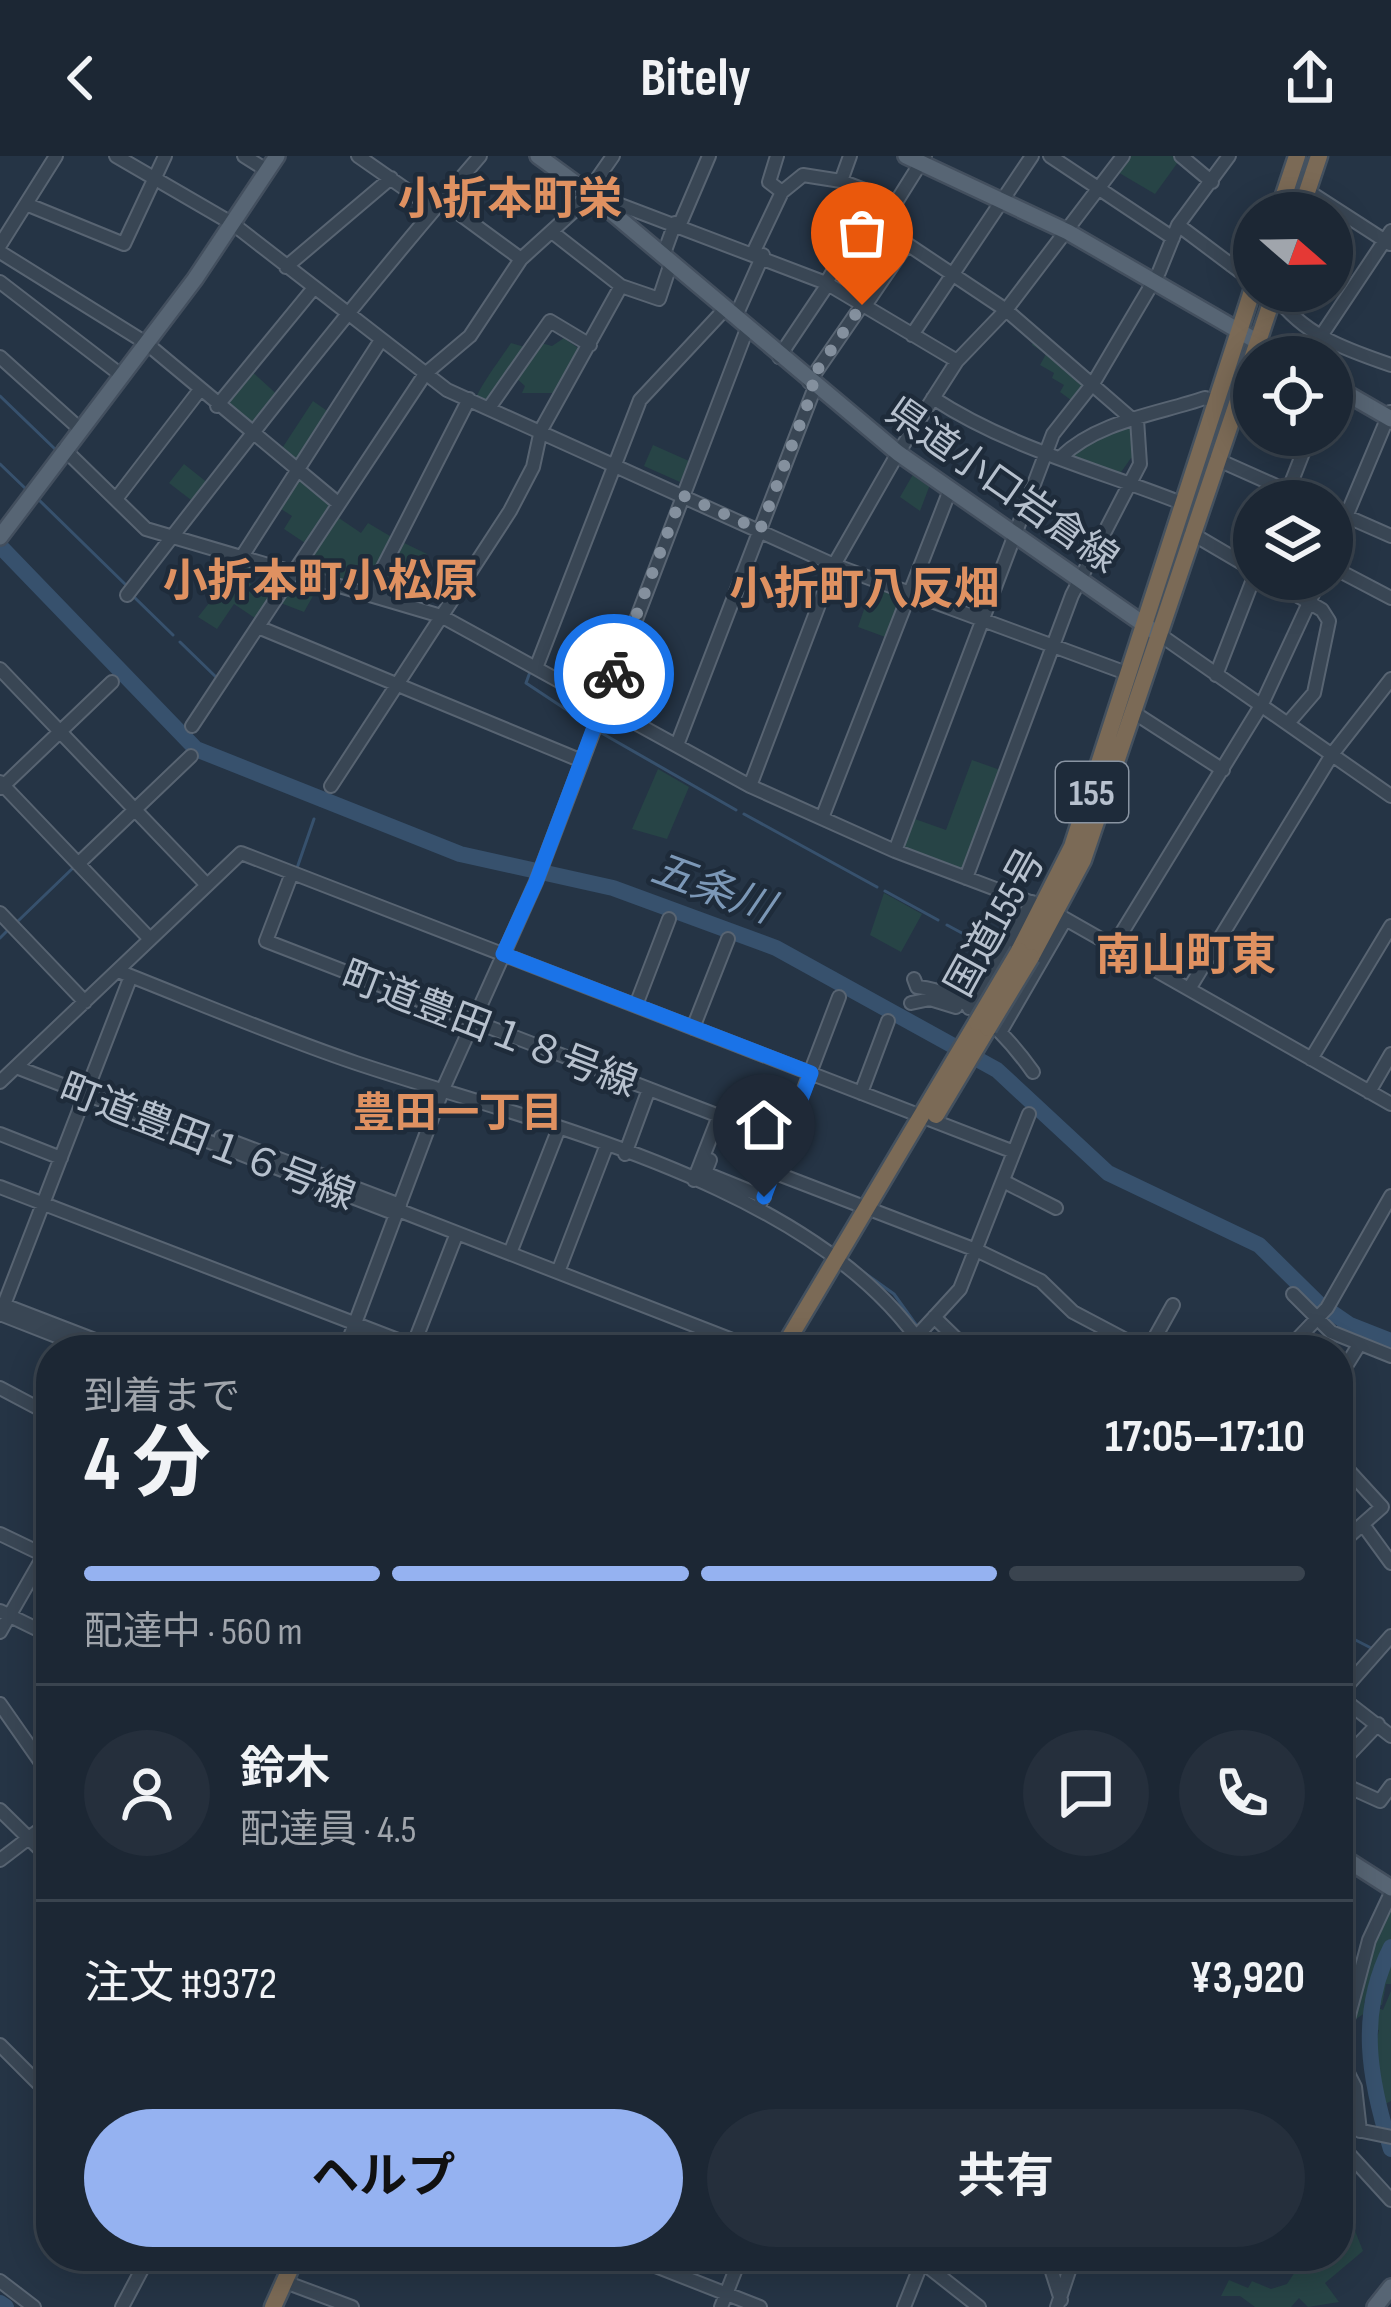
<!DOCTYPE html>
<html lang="ja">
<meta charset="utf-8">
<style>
body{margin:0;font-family:"Sofia Sans Condensed","Noto Sans JP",sans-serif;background:#252f3c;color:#f1f3f6;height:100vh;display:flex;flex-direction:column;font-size:45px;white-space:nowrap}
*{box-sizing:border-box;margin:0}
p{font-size:39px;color:#a0a5ac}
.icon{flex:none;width:66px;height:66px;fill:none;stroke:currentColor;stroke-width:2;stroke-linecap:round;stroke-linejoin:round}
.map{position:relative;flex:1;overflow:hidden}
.details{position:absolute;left:36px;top:1179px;width:1317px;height:936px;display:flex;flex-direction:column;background:#1c2734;border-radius:48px;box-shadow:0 6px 30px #0003,0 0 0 3px #3a444f}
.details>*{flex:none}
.needle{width:78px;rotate:110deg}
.fabs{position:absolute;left:1233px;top:36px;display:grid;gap:24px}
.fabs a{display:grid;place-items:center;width:120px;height:120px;border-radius:50%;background:#1c2734;box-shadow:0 6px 30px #0003,0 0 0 3px #3a444f;font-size:60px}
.pin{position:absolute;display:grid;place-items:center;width:102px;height:102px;color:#fff;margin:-123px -51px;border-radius:50% 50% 50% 0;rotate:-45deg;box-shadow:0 0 12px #0007}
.pin .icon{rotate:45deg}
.courier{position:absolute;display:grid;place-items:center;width:120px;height:120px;margin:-60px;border:9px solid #1a73e8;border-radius:50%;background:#fff;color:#222;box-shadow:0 3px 15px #0007}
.head em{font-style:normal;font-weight:700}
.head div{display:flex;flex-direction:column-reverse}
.head{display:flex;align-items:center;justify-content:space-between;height:204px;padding:0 48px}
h1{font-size:78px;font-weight:700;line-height:90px}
.bar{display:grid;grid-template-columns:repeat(4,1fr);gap:18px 12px;align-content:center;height:144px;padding:0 48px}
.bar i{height:15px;border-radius:9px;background:#3a444f}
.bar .on{background:#95b2f1}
.bar p{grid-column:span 4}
.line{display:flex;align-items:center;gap:30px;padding:0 48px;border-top:3px solid #3a444f}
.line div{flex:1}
.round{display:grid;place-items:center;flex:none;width:126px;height:126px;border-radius:63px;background:#252f3c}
.primary-button{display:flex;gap:24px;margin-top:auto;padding:24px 48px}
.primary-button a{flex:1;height:138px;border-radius:72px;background:#95b2f1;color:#111;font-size:48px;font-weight:700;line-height:138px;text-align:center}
.primary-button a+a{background:#252f3c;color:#f1f3f6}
header{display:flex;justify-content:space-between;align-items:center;height:156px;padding:0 48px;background:#1c2734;font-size:54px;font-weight:700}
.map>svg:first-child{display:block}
</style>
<header><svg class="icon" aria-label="back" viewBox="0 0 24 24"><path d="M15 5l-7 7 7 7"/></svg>Bitely<svg class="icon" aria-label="share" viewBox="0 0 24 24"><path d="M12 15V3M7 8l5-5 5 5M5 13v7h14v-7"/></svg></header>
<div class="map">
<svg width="1391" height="2151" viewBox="0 0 1391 2151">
<rect width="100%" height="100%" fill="#253445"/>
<path fill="#274446" d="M1127,0h51l3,2 -26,36 -39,-23z
M1036,181l53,43 -14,23 -15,-11 4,-7 -12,-7 2,-5 -14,-8 6,-11 -14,-9z
M564,182l14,10 -23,45h-33l3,-7 -10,-9 26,-34 11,3z
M511,187l17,5 -41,55 -10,-7c4,-11 26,-41 34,-53z
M248,212l33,30 -28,31 -30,-22z
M313,245l17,12 -34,52 -17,-12z
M1134,266l4,40 -7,-4 -12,17 -53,-20 13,-13z
M653,289l36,16 -9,21 -36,-16z
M184,308l25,20 -14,19 -26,-20z
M915,315l16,11 -11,29 -20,-14z
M300,321l33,26 -25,42 -24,-16 8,-13 -14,-9z
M336,360l25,17 7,-10 27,16 -26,50c-26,-6 -50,-7 -58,-36z
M400,385l27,13 -24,47 -27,-8z
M240,408l17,5 -9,13 24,17 -14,21 -24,-16 -17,25 -19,-12z
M292,424l26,7 -14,25 -26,-10z
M873,427l31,15 -16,40 -30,-11z
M972,604l31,11 -41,101 -59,-22 9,-32 34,12z
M658,613l31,18 -22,52 -35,-10z
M884,737l38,21 -21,38 -31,-17z
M1391,1750v34l-27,63 8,3 19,-54v32h-5l-4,21 -8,1 9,4 8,-19v110l-8,4 -10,-47 6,-28h-7l-4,-19 -12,8 -5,-11 17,-57z
M1338,2032l25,63 -38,32 14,19 -31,5 -9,-9 -8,9h-36l-15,-11h-19l8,-16 19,8 4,-7 19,8 16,-5 14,-21 -11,-7h48z"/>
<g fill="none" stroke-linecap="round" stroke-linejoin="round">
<path stroke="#37516d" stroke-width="3" d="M0,240l55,53
M0,308l26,25
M38,343l90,88
M133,440l40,39
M180,486l36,35
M530,516l-4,11 62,41
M598,575l138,79
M320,649l3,-4
M744,658l133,73
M297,712l17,-49
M885,735l53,29
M18,765l56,-54
M947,769l50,27
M0,782l7,-7
M855,1110l39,28 23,32
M926,1182l8,12
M1338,1475l35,18"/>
<path stroke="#37516d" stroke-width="16" d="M0,390l196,203 264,105 153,34 163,60 221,122 111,103 151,72 59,58 32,22 41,16
M1391,1791c-34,67 -22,133 0,202
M0,2147l6,4"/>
<g stroke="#586472" stroke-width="16">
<path id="minor" d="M116,0l117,68 214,166 387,175 295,109
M244,0l24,15
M358,0l76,53
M777,0l-8,26 13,10
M925,0l-47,75 17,5 111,74 127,110
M1050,0l123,82
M1181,0l31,26
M841,25l9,-25
M1308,35l82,53
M589,37l237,90 131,78
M442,45l79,58
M26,48l98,40 41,-88
M680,68l29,-68
M1178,69l76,57
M552,76l69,54 38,13 12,-36
M0,89l56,-89
M754,95l28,-59 21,-17 38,6 55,21
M0,96l146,91 193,161
M663,100l12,-33
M1231,109l23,-29
M286,111l105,-89
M0,126l121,93
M826,127l34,-57 18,5
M1273,136c28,42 71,57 118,73
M864,151l43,-63
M735,162l28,-63
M912,179l120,-179
M0,201l80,72
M779,201l49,-73
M1307,201l84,-126
M809,226l53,-77
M933,242c76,50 166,72 251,106
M217,250l96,-117
M489,252l61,-87 40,24
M64,293l82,80 295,87 309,170 145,65 151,57 345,196
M1061,301c37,-36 97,-43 144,-59l13,4
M1216,303l94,42
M116,343l83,-108
M1284,345l26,-66
M1332,354l59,26
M1191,377l63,37
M1332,394l58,-138
M241,402l140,-218
M1332,411l59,31
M1269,423l53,31 7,11 -15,72 -25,29
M127,439c115,-149 230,-297 353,-439
M369,439l100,-196
M258,471l324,134
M1156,476l235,164
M536,512l104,-268 85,-91
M0,513l207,216
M1216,519l38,-98
M1133,556l90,58
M192,570l233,-352 45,-38 51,-77 55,-50 37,-53
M677,589l138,-358
M0,626l150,157
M331,630l179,-275 23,-44 8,-37 80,-144
M750,630l84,-221 64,-112 59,-92 49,-51 117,-154
M1,632l111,-106
M822,662l128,-328
M895,695l158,-417 41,-52 65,-110 19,-47 51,-69
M78,708l113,-108
M292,717l-26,68 453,175 -25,64
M966,722l106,-283 68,-131 -3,-45
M0,757l85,89
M1113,791l149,-243 58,-125
M118,815c79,31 158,65 238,92 179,60 461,121 569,287
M914,823l3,8c50,4 89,47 116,85
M1189,833l144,-236 58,-74
M911,847l19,-4 26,8
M636,849l33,-86
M969,852l63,-106
M693,872l35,-89
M1002,873l63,-109
M1311,903l80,-133
M16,911l380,147
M0,926l241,-229 773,299
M1369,936l22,-38
M861,937l27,-72
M0,978l61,24
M221,981l179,68
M625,998l24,-65
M710,1004l-5,13 59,24
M773,1016l203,78 65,31 32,31 72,38
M1003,1025l53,27
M0,1031l424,163
M761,1046l78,-205
M398,1054l360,140
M510,1097l49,-125
M558,1116l48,-125
M1293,1138l38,38 60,24
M4,1149l117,45
M0,1158l92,36
M0,1159l131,-339
M934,1161l34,33
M916,1181l44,-48 69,-175
M413,1190l44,-113
M345,1194l98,-261 93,-207 211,-553
M1148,1194l25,-45
M1287,1194l40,-42 64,-112
M1341,1218l18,-29
M0,1232l51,27
M1338,1303l44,48 -44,39
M1364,1370l27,37
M0,1378l50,24
M0,1455l51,25
M0,1476l51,-89
M1338,1539l53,41
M1339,1539l52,-59
M0,1548l51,73
M1338,1610l40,-42
M1338,1626l42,19 11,-15
M0,1654l51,50
M0,1704l51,-39
M1338,1817l19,7
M1338,1865l10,-2 21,-79 22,-47
M0,1889l51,51
M1338,1897l17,34 5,44
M1338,1970l53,11
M1338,1986l53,58
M630,2100l130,51
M1047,2100l14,44
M922,2106l57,45
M0,2125l34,26
M285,2126l67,25
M122,2151l27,-51
M721,2151l20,-51
M904,2151l20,-50
M1057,2151l17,-51"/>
</g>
<g stroke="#434f5e" stroke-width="20">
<path id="major" d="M538,0l51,37 309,260 254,177
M906,0l162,76 216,125
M1332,229l59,34
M0,381l195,-258 82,-123
M1338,1698l53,34
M1375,2151l16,-20"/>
</g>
<g stroke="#44515f" stroke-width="21">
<path id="highway" d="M1278,57l19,-57
M1300,57l19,-57
M1019,795l53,-104 182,-562
M1031,801l52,-97 192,-569
M936,959l52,-87
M782,1194l195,-328
M273,2151l23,-51"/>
</g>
<use href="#minor" stroke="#394654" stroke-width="12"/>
<use href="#major" stroke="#576574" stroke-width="15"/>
<use href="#highway" stroke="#7b6a56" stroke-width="16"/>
<g stroke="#44515f" stroke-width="21" stroke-linecap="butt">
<path id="highway-bridge" d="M977,866l42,-71
M988,872l43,-71"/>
</g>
<use href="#highway-bridge" stroke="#7b6a56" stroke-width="16"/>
</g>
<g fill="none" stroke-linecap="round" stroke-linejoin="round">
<path stroke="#84909e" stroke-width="12" stroke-dasharray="0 21.6" d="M614,518l68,-179 78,35 54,-143 -5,-5 53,-77"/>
<path stroke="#1a73e8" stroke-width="15" d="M614,518l-78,208 -33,72 308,119 -47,124"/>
</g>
<g text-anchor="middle" stroke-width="9" stroke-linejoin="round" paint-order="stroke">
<rect fill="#1e2b3a" stroke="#8994a2" stroke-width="3" x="1056" y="606" width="72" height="60" rx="9"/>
<g font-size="36" font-weight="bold" fill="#b7c1ce">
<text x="1092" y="649">155</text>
</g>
<g font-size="39" fill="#b7c1ce" stroke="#1e2b3a">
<text transform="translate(1003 328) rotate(35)" y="14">県道小口岩倉線</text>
<text transform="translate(994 766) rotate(-61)" y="14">国道155号</text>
<text transform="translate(490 872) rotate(21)" y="14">町道豊田１８号線</text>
<text transform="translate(208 985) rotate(21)" y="14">町道豊田１６号線</text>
</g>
<g font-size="42" font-style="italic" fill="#7c98b7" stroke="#1e2b3a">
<text transform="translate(713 731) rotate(20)" y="15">五条川</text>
</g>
<g font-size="42" font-weight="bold" fill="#df9161" stroke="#1e2b3a">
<text x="458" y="971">豊田一丁目</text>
</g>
<g font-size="45" font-weight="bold" fill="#df9161" stroke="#1e2b3a">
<text x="510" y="58">小折本町栄</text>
<text x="320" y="440">小折本町小松原</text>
<text x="864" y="448">小折町八反畑</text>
<text x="1186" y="814">南山町東</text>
</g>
</g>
</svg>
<div class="fabs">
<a><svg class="needle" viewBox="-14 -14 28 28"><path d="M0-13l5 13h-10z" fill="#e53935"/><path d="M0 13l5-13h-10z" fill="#a0a5ac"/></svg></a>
<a><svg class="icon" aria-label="locate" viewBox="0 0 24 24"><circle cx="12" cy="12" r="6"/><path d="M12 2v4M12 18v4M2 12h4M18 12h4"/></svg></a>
<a><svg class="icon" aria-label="layers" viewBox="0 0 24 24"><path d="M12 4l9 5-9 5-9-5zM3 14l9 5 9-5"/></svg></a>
</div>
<div class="pin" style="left:862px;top:149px;background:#ea580c"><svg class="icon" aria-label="bag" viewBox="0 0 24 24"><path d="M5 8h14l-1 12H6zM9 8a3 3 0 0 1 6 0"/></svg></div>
<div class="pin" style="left:764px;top:1041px;background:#1f2937"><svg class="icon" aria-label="home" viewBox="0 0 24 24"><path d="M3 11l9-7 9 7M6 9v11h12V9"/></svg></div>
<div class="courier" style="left:614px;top:518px"><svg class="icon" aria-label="bike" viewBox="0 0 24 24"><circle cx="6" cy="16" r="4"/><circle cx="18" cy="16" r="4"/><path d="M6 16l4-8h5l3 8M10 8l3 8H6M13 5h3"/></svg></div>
<section class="details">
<div class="head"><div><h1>4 分</h1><p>到着まで</p></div><em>17:05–17:10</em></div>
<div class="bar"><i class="on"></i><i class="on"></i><i class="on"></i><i></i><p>配達中 · 560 m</p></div>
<div class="line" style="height:216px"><a class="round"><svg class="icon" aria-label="person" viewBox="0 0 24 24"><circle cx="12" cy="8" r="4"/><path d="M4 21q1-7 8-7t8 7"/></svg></a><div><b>鈴木</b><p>配達員 · 4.5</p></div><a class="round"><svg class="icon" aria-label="chat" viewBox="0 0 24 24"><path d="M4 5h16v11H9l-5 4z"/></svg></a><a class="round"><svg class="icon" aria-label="phone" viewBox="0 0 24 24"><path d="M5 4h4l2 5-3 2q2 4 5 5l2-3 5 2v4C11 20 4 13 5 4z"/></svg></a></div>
<div class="line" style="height:156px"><div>注文 #9372</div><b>¥3,920</b></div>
<div class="primary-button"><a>ヘルプ</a><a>共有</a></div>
</section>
</div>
